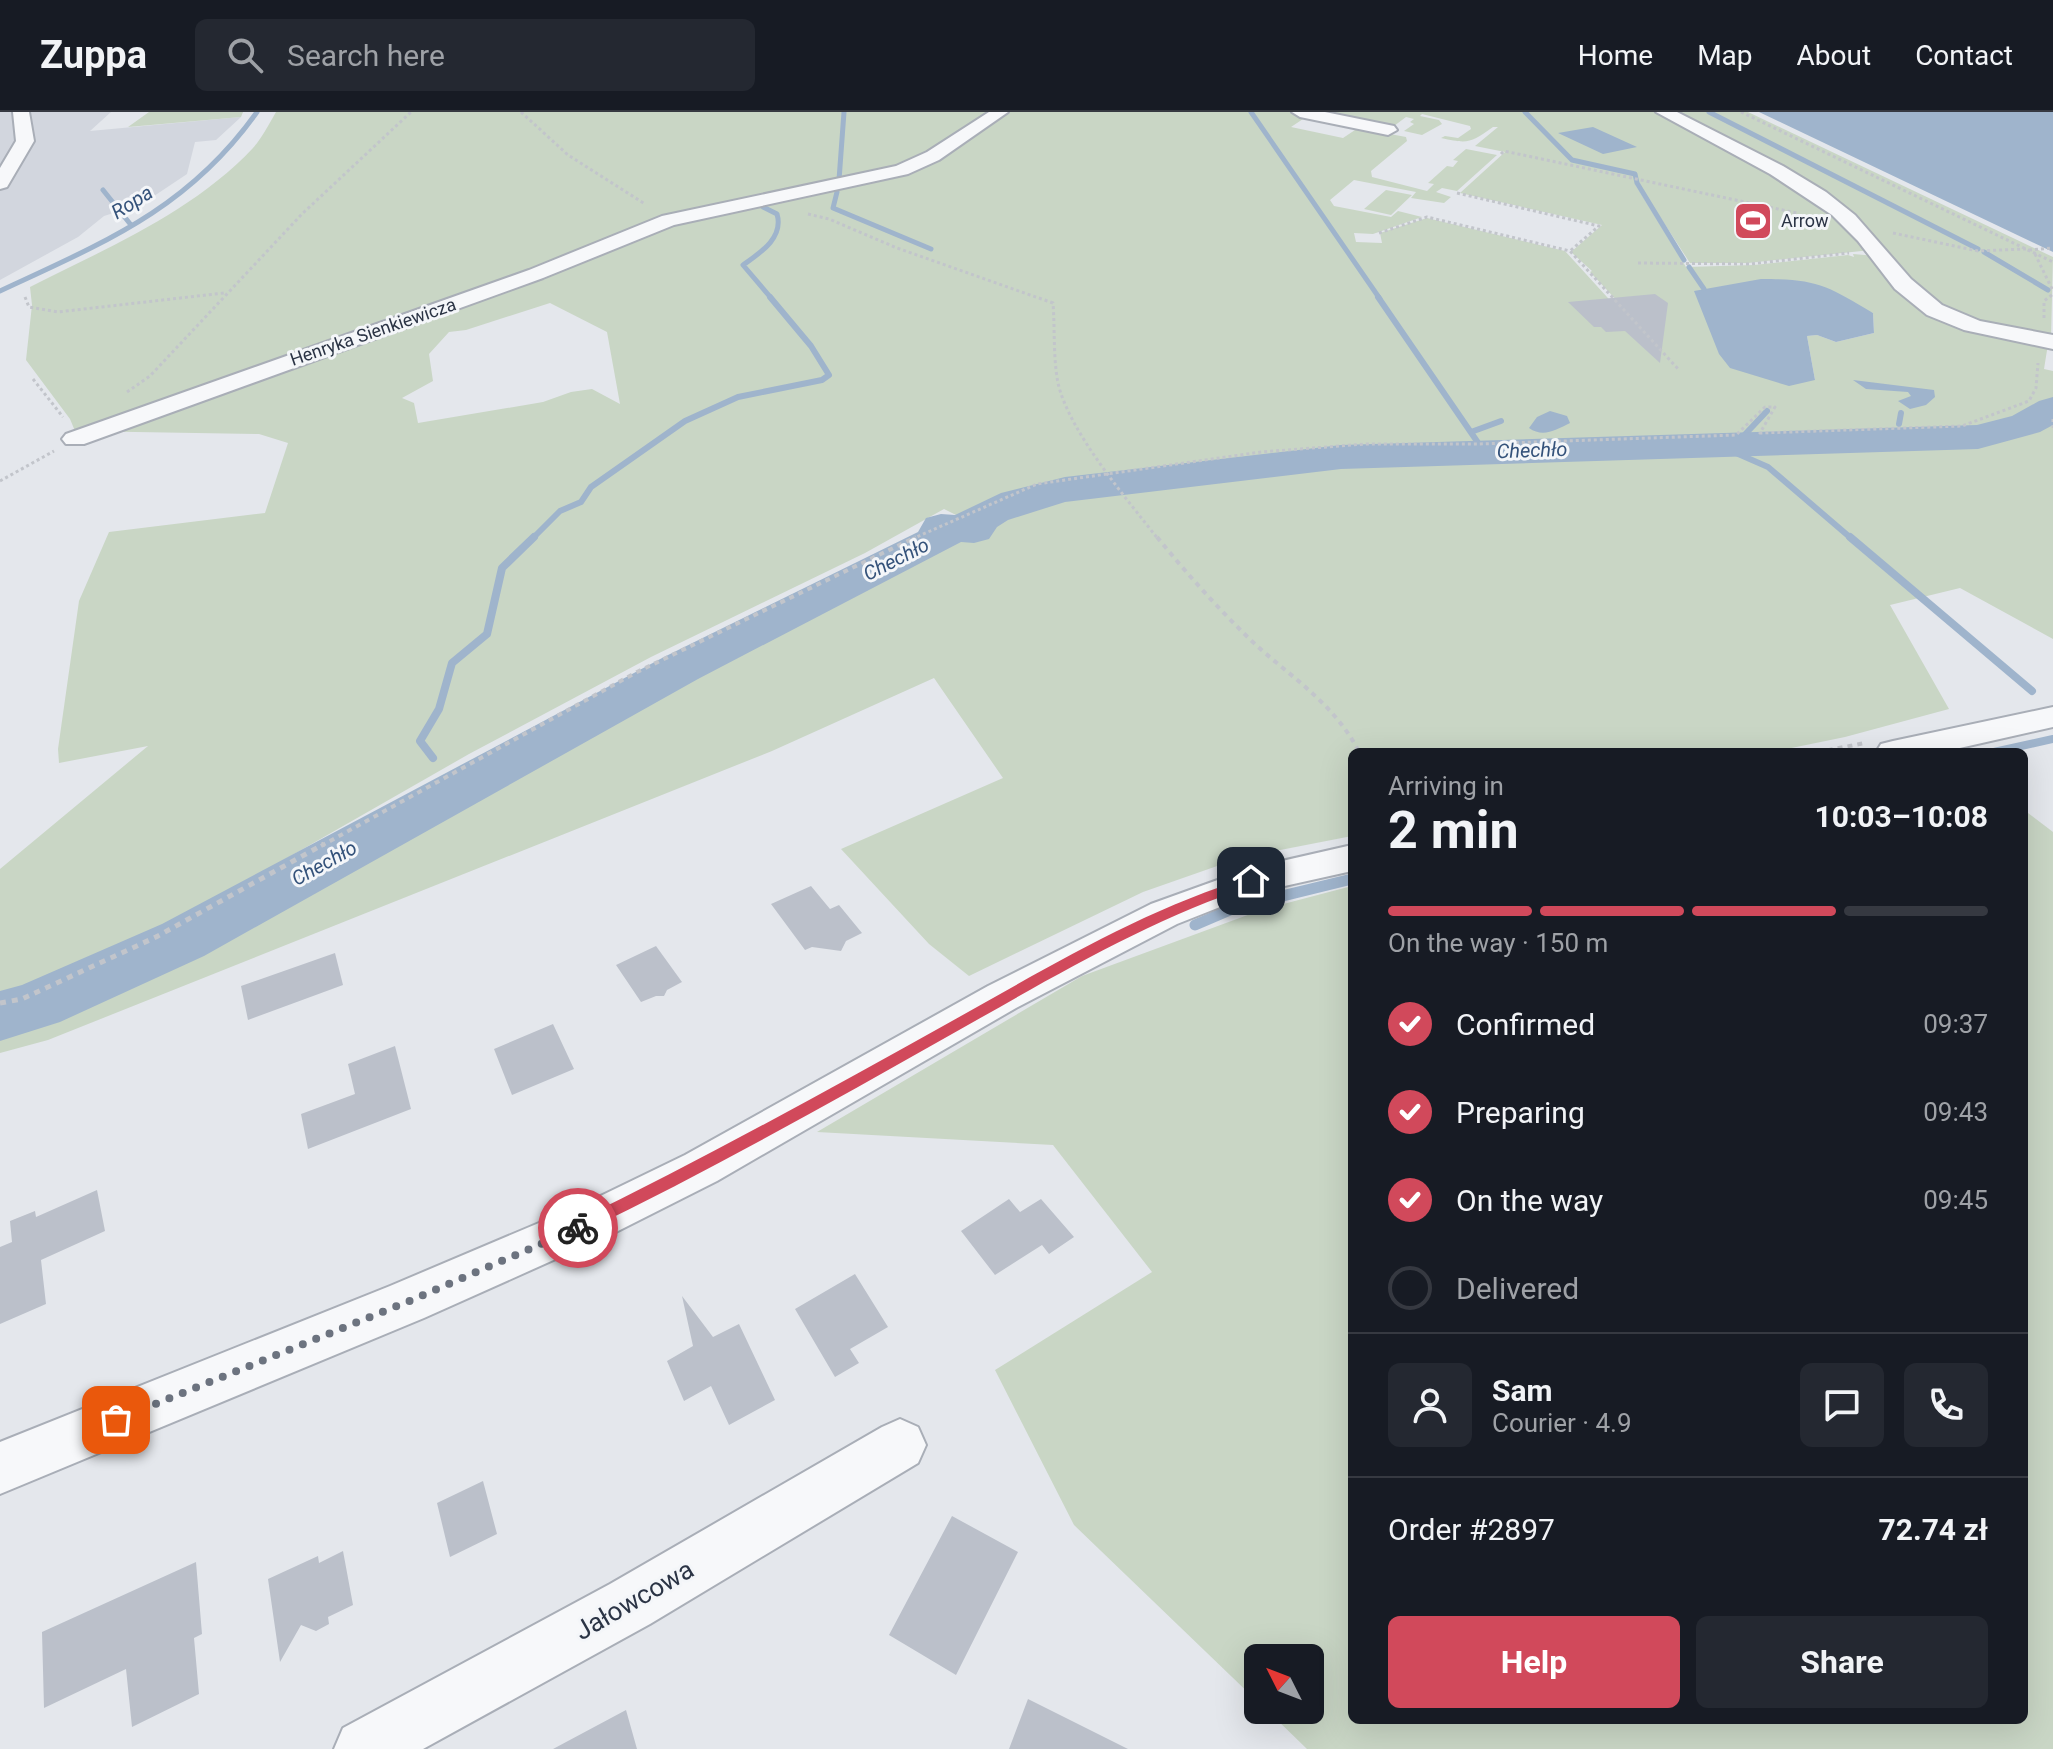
<!DOCTYPE html>
<meta charset="utf-8">
<style>
body{margin:0;font-family:Roboto,sans-serif;background:#242831;color:#f1f3f6;height:100vh;display:flex;flex-direction:column;font-size:30px;white-space:nowrap}
*{box-sizing:border-box;margin:0}
p{font-size:26px;color:#9ea1a6}
.icon{flex:none;width:44px;height:44px;fill:none;stroke:currentColor;stroke-width:2;stroke-linecap:round;stroke-linejoin:round}
.map{position:relative;flex:1;overflow:hidden}
.details{position:absolute;left:1348px;top:636px;width:680px;height:976px;display:flex;flex-direction:column;background:#171b24;border-radius:12px;box-shadow:0 8px 32px #0002}
.details>*{flex:none}
.needle{width:52px;rotate:312deg}
.controls{position:absolute;left:1244px;top:1532px;display:grid;gap:16px}
.controls a{display:grid;place-items:center;width:80px;height:80px;border-radius:12px;background:#171b24;box-shadow:0 8px 32px #0002;font-size:40px}
.pin{position:absolute;display:grid;place-items:center;width:68px;height:68px;color:#fff;margin:-34px;border-radius:16px;box-shadow:0 4px 12px #0006}
.courier{position:absolute;display:grid;place-items:center;width:80px;height:80px;margin:-40px;border:6px solid #d1495b;border-radius:50%;background:#fff;color:#222;box-shadow:0 2px 10px #0007}
.overview em{font-style:normal;font-weight:700}
.overview div{display:flex;flex-direction:column-reverse}
.overview{display:flex;align-items:center;justify-content:space-between;height:136px;padding:0 40px}
h1{font-size:52px;font-weight:700;line-height:60px}
.bar{display:grid;grid-template-columns:repeat(4,1fr);gap:12px 8px;align-content:center;height:96px;padding:0 40px}
.bar i{height:10px;border-radius:6px;background:#363941}
.bar .active{background:#d1495b}
.bar p{grid-column:span 4}
.line{display:flex;align-items:center;gap:20px;padding:0 40px;border-top:2px solid #363941}
.line div{flex:1}
.round{display:grid;place-items:center;flex:none;width:84px;height:84px;border-radius:12px;background:#242831}
ol{padding:0 40px;list-style:none}
li{display:flex;align-items:center;gap:24px;height:88px}
li p{margin-inline-start:auto}
li .icon{padding:8px;border-radius:50%;background:#d1495b;color:#fff;stroke-width:4}
li:last-child{color:#9ea1a6}
li i{width:44px;height:44px;border:4px solid #363941;border-radius:50%}
.cta{display:flex;gap:16px;margin-top:auto;padding:16px 40px}
.cta a{flex:1;height:92px;border-radius:12px;background:#d1495b;color:#fff;font-size:32px;font-weight:700;line-height:92px;text-align:center}
.cta a+a{background:#242831;color:#f1f3f6}
header{display:flex;align-items:center;gap:48px;box-sizing:border-box;height:112px;padding:0 40px;background:#171b24;border-bottom:2px solid #363941}
header strong{font-size:38px}
nav{display:flex;gap:44px;margin-inline-start:auto;font-size:28px}
.search{width:560px;height:72px;background:#242831;display:flex;align-items:center;gap:20px;box-sizing:border-box;padding:0 28px;border-radius:12px;color:#9ea1a6;font-size:30px}
.map>svg:first-child{display:block}
</style>
<header>
<strong>Zuppa</strong>
<div class="search"><svg class="icon" aria-label="search" viewBox="0 0 24 24"><circle cx="10" cy="10" r="6"/><path d="M15 15l6 6"/></svg>Search here</div>
<nav><a>Home</a><a>Map</a><a>About</a><a>Contact</a></nav>
</header>
<div class="map">
<svg width="2053" height="1637" viewBox="0 0 2053 1637">
<rect width="100%" height="100%" fill="#e4e7ec"/>
<path fill="#d2d6de" d="M0,0h111l-21,19 151,-14 -25,23 -21,2 -8,32 -45,30 -38,12 -26,21 -78,43z"/>
<path fill="#c9d6c5" fill-rule="evenodd" d="M149,0h94l-2,5 -113,10z
M276,0h1382l159,88 54,50 -123,13h-58l-54,-83 -1,4 51,83 68,-2 94,-10 6,2 -1,-3 23,2 35,44 137,44 -4,25 9,2v29c-23,24 -59,31 -91,35l-617,17 -129,13 -175,25 -32,10 -45,19 -20,-10 -79,44 -214,104 -182,97 -285,163 -184,85v-133l148,-123 -89,17 -1,-14 21,-148 30,-69 156,-19 23,-70 -29,-9 -184,-3 -5,-12 -44,-59 6,-55 -2,-18c77,-39 163,-75 223,-139 9,-10 16,-24 23,-36zM1312,1l78,16 16,-12 8,2 -4,3 4,2 -10,7 18,4 20,-11 -3,-4 -19,-4 2,-2 48,12 1,3 -13,9 -13,-2 -4,2c27,6 30,5 52,-11h5l-23,19 30,6 -45,41 142,32 -31,27 21,19 -2,1 66,70 -7,1 -84,-92 -138,-33 -47,15 2,10 -26,-1 -2,-9 19,1 49,-17 -24,-6 -7,6 -57,-11 -4,-6 24,-20 62,12 -5,6 33,5 7,-6 -15,-5 6,-4 15,3 40,-36 -31,-6 -13,11 5,1 -5,6 -6,-1 -19,17 6,1 -7,7 -55,-14 -1,-6 36,-30 -1,-4 -48,-9 -15,10 -52,-11zM1761,167l112,34 1,20 -38,9 -19,-7 -10,1 8,44zM550,191l57,29 13,72 -28,-15 -21,3 -28,10 -125,21 -4,-20 -12,-5 31,-17 -4,-27 20,-22 17,-2z
M1670,0h78l305,145 -2,81c-47,-11 -100,-16 -136,-51 -24,-24 -41,-53 -65,-75z
M1386,78l26,5 -21,20 -27,-6z
M2053,304v223l-93,-51 -70,17 59,104 -104,28 -73,15h-420v84l-112,22 -97,34 -174,84 -40,-32 -88,-95 162,-71 -69,-100 -162,73 -724,289 -48,13v-27l65,-20 134,-65 462,-254 345,-178 40,-12 268,-33 653,-23 60,-11z
M2024,698l29,22v917h-746l-40,-39h43v-52h-52v44l-184,-177 -79,-155 157,-98 -99,-127 -236,-13 265,-156 182,-67 88,-23v834h672z"/>
<path fill="#9fb4cc" d="M1759,0h294v140z
M1593,15l44,20 -34,7 -45,-21z
M1761,167c56,0 65,6 112,34l1,20 -38,9 -19,-7 -10,1 8,44 -26,6 -59,-18 -11,-14 -25,-63z
M1853,268l81,10 1,7 -9,8 -16,4 -12,-8 13,-5 -3,-4 -42,-3z
M1550,299l17,5 3,7c-14,7 -27,15 -41,5l8,-11z"/>
<g fill="none" stroke-linecap="round" stroke-linejoin="round">
<path stroke="#9fb4cc" stroke-width="5" d="M1251,0l129,187
M1525,0l47,48 63,14 2,9 47,77
M1709,0l269,137
M839,68l5,-68
M103,78l28,35
M837,80l-4,16 98,41
M763,95l14,7c7,24 -17,39 -34,51l29,34
M1984,140l64,38
M1689,155l15,22
M0,179c105,-49 188,-82 257,-179"/>
<path stroke="#9fb4cc" stroke-width="6" d="M1378,185l105,153
M1899,312l2,-11
M1471,320l30,-11
M1898,320v8
M1735,333l32,-34
M1720,334l48,21 84,72
M532,427l28,-28 21,-9 10,-15 94,-66 53,-24 84,-17 7,-5 -18,-29 -41,-49"/>
<path stroke="#9fb4cc" stroke-width="8" d="M1850,425l182,154
M1994,640l59,-13
M433,646l-13,-17 19,-32 13,-46 35,-29 15,-66 32,-31
M399,698v12"/>
<path stroke="#9fb4cc" stroke-width="11" d="M1195,813l42,-18 115,-28"/>
<path fill="#9fb4cc" fill-rule="evenodd" d="M2053,285v28l-13,7 -62,17 -637,20 -276,33 -57,18 -11,7 -8,12 -15,4 -13,-1 -263,137 -494,277 -144,66 -60,19v-50l22,-6 140,-61 502,-267 254,-125 8,-14 15,-4 14,1 46,-22 64,-16 276,-32 636,-20 35,-9 27,-15z"/>
</g>
<path fill="#bbc0ca" d="M1655,182l13,9 -8,60 -35,-32 -19,1 -5,-5h-7l-26,-25z
M811,774l19,23 9,-4 23,28 -16,8 -5,10 -29,-4 -7,3 -34,-46z
M656,834l26,36 -15,8 -3,6h-8l-15,6 -25,-37z
M335,841l8,32 -95,35 -7,-34z
M553,912l21,45 -62,26 -18,-46z
M395,934l16,63 -103,40 -7,-35 54,-20 -7,-30z
M97,1078l8,41 -64,29 5,44 -46,20v-77l12,-5 -2,-21 25,-10 1,6z
M1009,1087l11,13 21,-13 33,38 -25,17 -7,-9 -47,30 -34,-44z
M855,1162l33,53 -38,22 9,14 -24,14 -40,-68z
M682,1184l31,41 26,-13 36,76 -46,25 -18,-39 -27,15 -17,-40 26,-15z
M483,1369l14,53 -47,23 -13,-54z
M952,1404l66,36 -62,123 -67,-40z
M343,1439l10,54 -25,12 1,7 -13,7 -15,-6 -21,37 -12,-83 50,-23 1,7z
M196,1450l6,72 -8,4 5,56 -67,33 -6,-58 -82,39 -2,-76z
M1028,1587l100,50h-119z
M626,1598l11,39h-84z"/>
<g fill="none" stroke-linecap="round" stroke-linejoin="round">
<g stroke="#a9aeb7" stroke-width="4">
<path id="minor" d="M13,0h16l5,29 -27,46 -7,2v-21l16,-27z
M989,0h19l-69,48 -31,14 -234,51 -131,53 -459,166h-18l-4,-5 4,-5 463,-164 133,-54 234,-50 31,-14z
M1292,0h33l69,14 3,4 -9,5 -88,-18z
M1656,0h21l106,54 43,26 29,23 56,64 31,26 38,16 73,14v14l-89,-19 -37,-15 -32,-26 -37,-48 -26,-26 -62,-41z
M2053,595v20l-111,25h-66l5,-8 12,-3z
M1352,733v26l-94,21 -81,32 -161,84 -299,173 -101,51 -192,86 -424,176v-52l390,-156 194,-82 101,-49 303,-169 163,-82 100,-36z
M900,1307l18,8 8,18 -8,18 -268,161 -227,125h-89l9,-21 267,-144 272,-157z"/>
</g>
<path stroke="#c2c5cb" stroke-width="3" stroke-dasharray="3 3" stroke-linecap="butt" d="M521,0l47,43 77,49
M1741,0l312,150
M1501,42l3,-3 293,62
M1457,81l142,33 -29,25
M808,102l21,5 68,29 156,55c2,27 0,54 5,80 11,49 69,116 100,156
M1379,121l48,-16 143,34 109,119
M1893,121l85,18 48,-2
M2029,138l23,-2
M2035,142l18,37
M1638,151l112,1 99,-11
M25,185l4,10 29,5 166,-19
M2044,206v-17l9,-7
M33,267l30,38
M127,280l23,-16 152,-162 109,-102
M2053,307v9
M0,369l54,-30
M912,427l125,-55 224,-32 104,-8h114l257,-9 29,-28h10l-15,26 202,-7 67,-25 7,-13 2,-25"/>
<path stroke="#c2c5cb" stroke-width="4" stroke-dasharray="5 5" stroke-linecap="butt" d="M1157,425c31,38 64,75 100,109 37,33 79,60 102,106
M1818,640l47,-9
M321,734l316,-174 279,-135"/>
<path stroke="#c2c5cb" stroke-width="5" stroke-dasharray="6 6" stroke-linecap="butt" d="M0,891l22,-4 134,-62 168,-93"/>
<use href="#minor" fill="#f7f8fa" fill-rule="evenodd"/>
</g>
<path fill="#d1495b" d="M1251,765l4,1v7c-108,35 -205,94 -303,149 -122,69 -243,137 -369,198h-11v-9c130,-63 254,-132 380,-202 97,-54 192,-112 299,-144z"/>
<g fill="none" stroke-linecap="round" stroke-linejoin="round">
<path stroke="#6c737f" stroke-width="8" stroke-dasharray="0 14.4" d="M116,1308l291,-118 171,-74"/>
</g>
<defs>
<g id="stadium-square" transform="scale(2)"><rect x="-9" y="-9" width="18" height="18" rx="4" fill="#d1495b" stroke="#f4f6f9"/><path d="M0-5a6.5 5 0 1 0 0 10a6.5 5 0 1 0 0-10ZM-3.5-1.8h7v3.6h-7Z" fill="#fff"/></g>
</defs>
<g fill-rule="evenodd">
<use href="#stadium-square" x="1753" y="109"/>
</g>
<g text-anchor="middle" stroke-width="6" stroke-linejoin="round" paint-order="stroke">
<g font-size="18" fill="#2b3445" stroke="#f4f6f9" text-anchor="start">
<text x="1781" y="115">Arrow</text>
</g>
<g font-size="18" fill="#2b3445" stroke="#f4f6f9">
<text transform="translate(373 220) rotate(-19)" y="6">Henryka Sienkiewicza</text>
</g>
<g font-size="20" font-style="italic" fill="#34527a" stroke="#f4f6f9">
<text transform="translate(132 90) rotate(-32)" y="7">Ropa</text>
<text transform="translate(1532 338) rotate(-2)" y="7">Chechło</text>
<text transform="translate(896 447) rotate(-27)" y="7">Chechło</text>
<text transform="translate(324 751) rotate(-29)" y="7">Chechło</text>
</g>
<g font-size="26" fill="#2b3445" stroke="#f4f6f9">
<text transform="translate(634 1488) rotate(-30)" y="9">Jałowcowa</text>
</g>
</g>
</svg>
<div class="controls">
<a><svg class="needle" viewBox="-14 -14 28 28"><path d="M0-13l5 13h-10z" fill="#e53935"/><path d="M0 13l5-13h-10z" fill="#9ea1a6"/></svg></a>
</div>
<div class="pin" style="left:116px;top:1308px;background:#ea580c"><svg class="icon" aria-label="bag" viewBox="0 0 24 24"><path d="M5 8h14l-1 12H6zM9 8a3 3 0 0 1 6 0"/></svg></div>
<div class="pin" style="left:1251px;top:769px;background:#1f2937"><svg class="icon" aria-label="home" viewBox="0 0 24 24"><path d="M3 11l9-7 9 7M6 9v11h12V9"/></svg></div>
<div class="courier" style="left:578px;top:1116px"><svg class="icon" aria-label="bike" viewBox="0 0 24 24"><circle cx="6" cy="16" r="4"/><circle cx="18" cy="16" r="4"/><path d="M6 16l4-8h5l3 8M10 8l3 8H6M13 5h3"/></svg></div>
<section class="details">
<div class="overview"><div><h1>2 min</h1><p>Arriving in</p></div><em>10:03–10:08</em></div>
<div class="bar"><i class="active"></i><i class="active"></i><i class="active"></i><i></i><p>On the way · 150 m</p></div>
<ol>
<li><svg class="icon" aria-label="check" viewBox="0 0 24 24"><path d="M5 12l5 5 9-10"/></svg>Confirmed<p>09:37</p></li>
<li><svg class="icon" aria-label="check" viewBox="0 0 24 24"><path d="M5 12l5 5 9-10"/></svg>Preparing<p>09:43</p></li>
<li><svg class="icon" aria-label="check" viewBox="0 0 24 24"><path d="M5 12l5 5 9-10"/></svg>On the way<p>09:45</p></li>
<li><i></i>Delivered</li>
</ol>
<div class="line" style="height:144px"><a class="round"><svg class="icon" aria-label="person" viewBox="0 0 24 24"><circle cx="12" cy="8" r="4"/><path d="M4 21q1-7 8-7t8 7"/></svg></a><div><b>Sam</b><p>Courier · 4.9</p></div><a class="round"><svg class="icon" aria-label="chat" viewBox="0 0 24 24"><path d="M4 5h16v11H9l-5 4z"/></svg></a><a class="round"><svg class="icon" aria-label="phone" viewBox="0 0 24 24"><path d="M5 4h4l2 5-3 2q2 4 5 5l2-3 5 2v4C11 20 4 13 5 4z"/></svg></a></div>
<div class="line" style="height:104px"><div>Order #2897</div><b>72.74 zł</b></div>
<div class="cta"><a>Help</a><a>Share</a></div>
</section>
</div>
